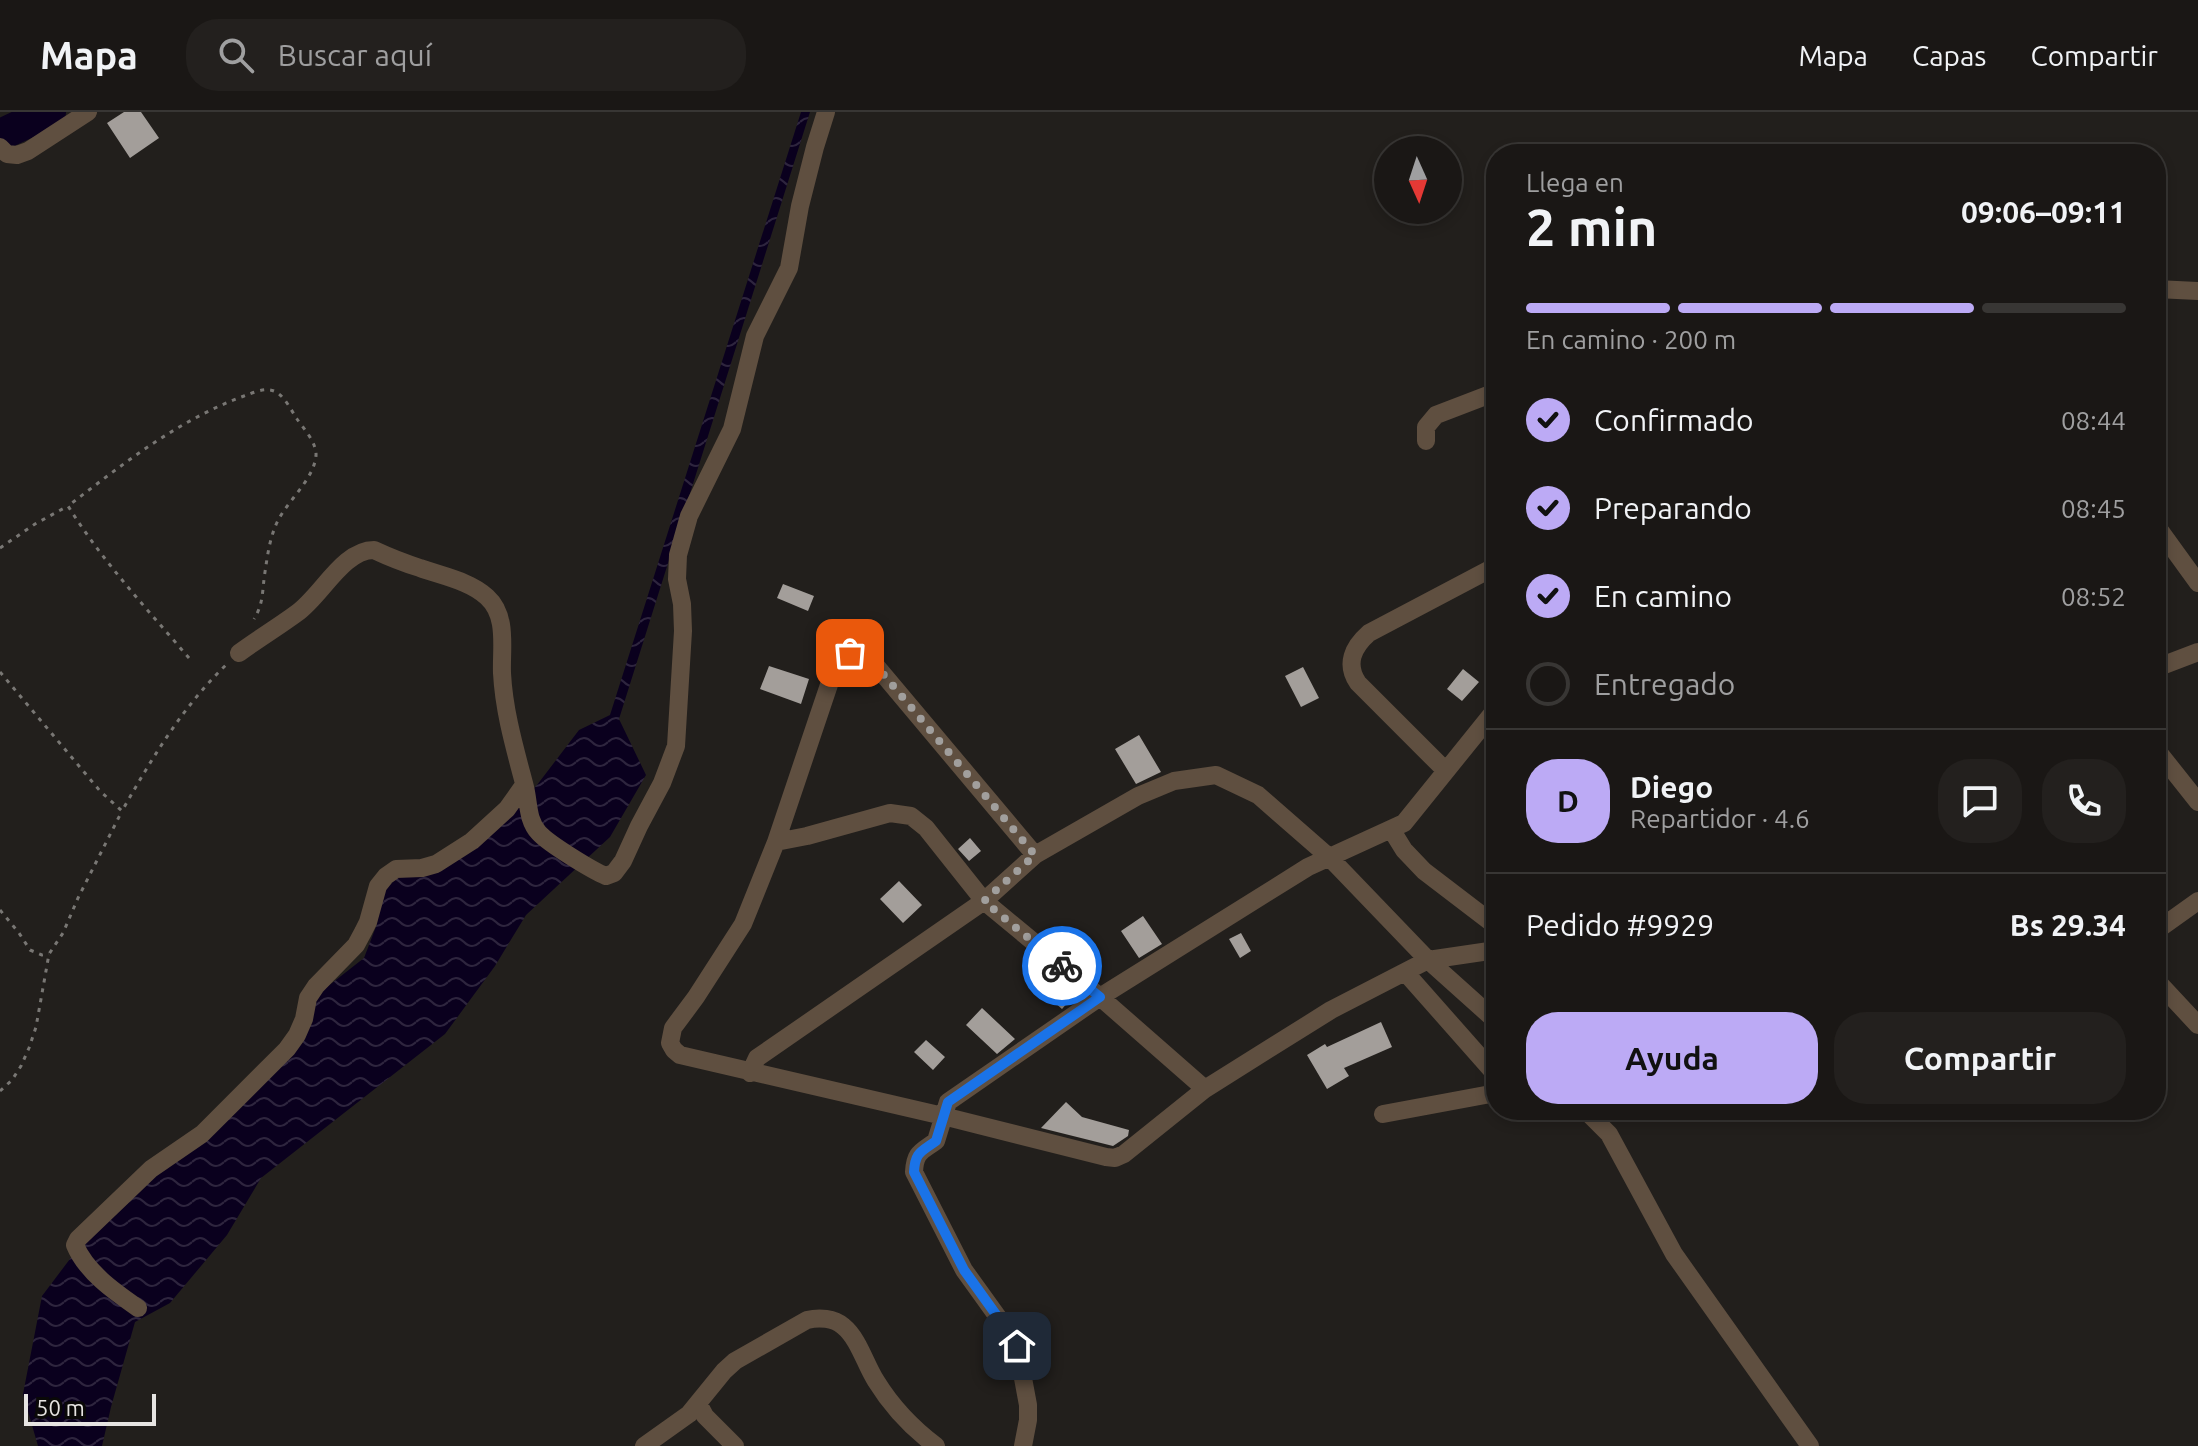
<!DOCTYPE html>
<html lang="es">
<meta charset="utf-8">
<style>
body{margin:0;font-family:Ubuntu,sans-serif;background:#23201e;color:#f1f3f6;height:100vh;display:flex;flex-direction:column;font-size:30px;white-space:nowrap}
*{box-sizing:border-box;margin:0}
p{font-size:26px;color:#9f9fa0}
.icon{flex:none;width:44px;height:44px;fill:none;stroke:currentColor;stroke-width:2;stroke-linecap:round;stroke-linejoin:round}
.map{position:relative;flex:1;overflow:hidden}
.panel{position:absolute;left:1486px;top:32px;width:680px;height:976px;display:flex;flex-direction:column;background:#1a1715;border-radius:32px;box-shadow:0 4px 12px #0003,0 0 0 2px #383634}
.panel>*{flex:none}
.needle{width:52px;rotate:177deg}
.controls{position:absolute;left:1374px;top:24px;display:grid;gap:16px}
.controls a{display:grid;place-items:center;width:88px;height:88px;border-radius:50%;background:#1a1715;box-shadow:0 4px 12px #0003,0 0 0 2px #383634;font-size:40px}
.scale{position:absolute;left:24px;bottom:20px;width:132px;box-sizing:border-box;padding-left:8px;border:4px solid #e6e4e2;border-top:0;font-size:22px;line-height:28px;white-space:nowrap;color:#e6e4e2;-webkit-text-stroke:6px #0a0908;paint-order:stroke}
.pin{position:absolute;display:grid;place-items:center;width:68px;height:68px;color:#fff;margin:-34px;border-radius:16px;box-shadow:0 4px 12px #0006}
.courier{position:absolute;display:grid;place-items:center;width:80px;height:80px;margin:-40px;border:6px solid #1a73e8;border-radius:50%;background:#fff;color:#222;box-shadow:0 2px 10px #0007}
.summary em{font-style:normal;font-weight:700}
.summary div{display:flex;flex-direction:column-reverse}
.summary{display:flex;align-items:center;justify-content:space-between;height:136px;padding:0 40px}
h1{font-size:52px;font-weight:700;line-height:60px}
.bar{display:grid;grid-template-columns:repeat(4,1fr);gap:12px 8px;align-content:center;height:96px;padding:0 40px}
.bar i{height:10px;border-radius:6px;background:#383634}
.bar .active{background:#bcaaf5}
.bar p{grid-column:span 4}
.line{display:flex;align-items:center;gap:20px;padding:0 40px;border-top:2px solid #383634}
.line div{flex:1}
.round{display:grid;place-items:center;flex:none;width:84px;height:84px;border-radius:32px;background:#23201e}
ol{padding:0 40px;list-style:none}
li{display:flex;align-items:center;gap:24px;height:88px}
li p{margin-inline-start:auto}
li .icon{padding:8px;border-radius:50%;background:#bcaaf5;color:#111;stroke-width:4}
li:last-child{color:#9f9fa0}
li i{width:44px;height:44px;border:4px solid #383634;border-radius:50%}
.primary-button{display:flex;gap:16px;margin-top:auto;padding:16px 40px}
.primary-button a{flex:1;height:92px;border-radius:32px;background:#bcaaf5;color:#111;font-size:32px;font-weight:700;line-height:92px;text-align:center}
.primary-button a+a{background:#23201e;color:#f1f3f6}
header{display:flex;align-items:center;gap:48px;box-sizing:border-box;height:112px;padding:0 40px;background:#1a1715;border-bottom:2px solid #383634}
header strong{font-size:38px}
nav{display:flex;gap:44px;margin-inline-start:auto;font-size:28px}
.search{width:560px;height:72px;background:#23201e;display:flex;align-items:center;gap:20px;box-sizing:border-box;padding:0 28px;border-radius:32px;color:#9f9fa0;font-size:30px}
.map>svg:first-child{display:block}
</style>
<header>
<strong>Mapa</strong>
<div class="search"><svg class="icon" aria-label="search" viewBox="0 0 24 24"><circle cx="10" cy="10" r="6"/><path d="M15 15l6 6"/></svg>Buscar aquí</div>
<nav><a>Mapa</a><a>Capas</a><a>Compartir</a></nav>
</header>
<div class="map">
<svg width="2198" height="1334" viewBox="0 0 2198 1334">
<defs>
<pattern id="water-waves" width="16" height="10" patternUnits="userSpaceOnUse" patternTransform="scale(2)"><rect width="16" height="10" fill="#0a001e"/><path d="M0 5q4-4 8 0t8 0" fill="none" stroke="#2e253e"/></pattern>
</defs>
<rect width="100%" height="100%" fill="#221f1c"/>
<path fill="url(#water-waves)" d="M801,0h9l-191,607 27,56 -36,62 -84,78 -31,51 -50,68 -184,144 -34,57 -57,68 -35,19 -24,85 -9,39h-64l-15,-52 19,-98 37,-49 62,-63 75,-53 102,-137 46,-36 13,-34 4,-30 15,-18 94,-40 47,-51 42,-55 31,-15z"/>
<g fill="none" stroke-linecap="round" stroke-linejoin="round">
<path stroke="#0a001e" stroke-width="32" d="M0,23l50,-23"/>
</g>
<path fill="#a39e9a" d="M124,0h17l18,26 -29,20 -23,-35z
M783,472l31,12 -6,15 -31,-13z
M769,554l40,13 -8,25 -41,-15z
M1303,555l16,31 -18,9 -16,-31z
M1463,557l16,13 -17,19 -15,-12z
M1139,623l22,37 -25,12 -21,-35z
M970,726l11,13 -12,10 -11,-12z
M899,769l23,24 -19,18 -23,-24z
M1143,804l19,28 -23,14 -18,-27z
M1241,821l10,18 -11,7 -11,-19z
M1049,858l27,23 -14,16 -27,-24z
M982,896l33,31 -18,15 -31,-29z
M1381,910l11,25 -48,21 5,8 -22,13 -20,-34 18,-11 2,3z
M926,928l19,17 -12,13 -19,-18z
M1066,990l16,15 47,13 -1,6 -15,10 -72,-18z"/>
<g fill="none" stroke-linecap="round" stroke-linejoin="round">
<path stroke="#797774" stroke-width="3" stroke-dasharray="4 6" stroke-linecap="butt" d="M0,436l35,-24 33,-18
M189,546c-42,-49 -86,-96 -121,-152 55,-42 110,-86 176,-110 9,-3 20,-9 30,-5 10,4 17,19 23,28 7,10 20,24 19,37 -3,27 -34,48 -42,74 -5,13 -7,29 -9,42 -3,18 -1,31 -11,47
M0,560l100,119 22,20c30,-53 61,-105 105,-147
M0,798l19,23 11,17 12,5 7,-1
M0,979l12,-11 9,-14 8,-18 7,-21 13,-73 14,-21 15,-35 44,-87"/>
<path stroke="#5f4f40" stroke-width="18" d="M0,35l7,7 10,1 11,-4 60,-39
M2156,177l42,2
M1426,329v-14l10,-12 60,-23
M2156,413l42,58
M239,541c19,-14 39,-26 58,-40 25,-18 46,-63 77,-63 15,7 30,13 46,18 22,8 50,13 67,29 21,19 14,51 15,76 2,39 13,76 23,114 4,16 2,33 14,46 10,11 54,38 67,43l8,-3 9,-12 16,-35 23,-43 14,-37 7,-115 -1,-27 -5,-25 1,-24 11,-39 43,-87 23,-93 34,-68 11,-62 15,-59 11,-35
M2156,556l42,-16
M2156,637l42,53
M1445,658l-87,-87c-13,-19 -5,-36 11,-50l127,-67
M1391,717l13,21 20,21 72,55
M776,730l60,-178c11,-12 24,-17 36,-3l163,194
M2156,819l42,-30
M1405,860l91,103
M2156,868l42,45
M750,961l7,-15 227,-157 51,-46 103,-59 36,-15 42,-6 42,20 71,62 99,103 68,61
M1205,977l-105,-92 -116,-96 -58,-73 -15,-12 -21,-3 -83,23 -31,6 -33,82 -47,73 -23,31 -3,15 4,7 6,5 263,61 163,41 9,1 9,-4 81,-65 126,-79 97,-50 68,-10
M1585,998l24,24 65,120 136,192
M1383,1002l113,-21
M138,1196c-23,-16 -52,-36 -63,-63l3,-6 73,-70 51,-35 85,-85 10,-14 7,-16 4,-21 8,-12 40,-41 7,-13 5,-10 10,-36 8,-10 10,-7 26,-1 14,-4 36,-23 35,-32 17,-24
M698,1291l7,13 30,30
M644,1334l45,-32 35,-43 11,-10 72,-41c12,-3 27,-2 36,6 16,13 22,38 33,55 16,26 36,47 60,65
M1023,1334l5,-26v-15l-11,-59 -7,-12 -46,-64 -50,-98c1,-20 7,-20 22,-31l12,-39 152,-105 208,-130 96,-44 92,-114"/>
</g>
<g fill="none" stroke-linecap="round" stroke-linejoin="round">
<path stroke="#a19f9d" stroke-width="8" stroke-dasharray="0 14.4" d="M850,541l6,-1 12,4 167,199 -51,46 78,65"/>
<path stroke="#1a73e8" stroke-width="10" d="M1017,1234l-7,-12 -46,-64 -50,-98c1,-20 7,-20 22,-31l12,-39 152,-105 -38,-31"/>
</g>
</svg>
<div class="controls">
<a><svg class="needle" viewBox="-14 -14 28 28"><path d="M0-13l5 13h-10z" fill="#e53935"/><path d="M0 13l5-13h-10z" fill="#9f9fa0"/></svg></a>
</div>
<div class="scale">50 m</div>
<div class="pin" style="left:850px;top:541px;background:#ea580c"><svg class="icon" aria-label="bag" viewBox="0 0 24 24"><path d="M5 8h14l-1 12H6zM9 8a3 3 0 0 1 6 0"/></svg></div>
<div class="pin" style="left:1017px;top:1234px;background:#1f2937"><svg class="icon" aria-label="home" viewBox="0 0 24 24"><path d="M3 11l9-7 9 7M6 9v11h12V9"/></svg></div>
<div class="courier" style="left:1062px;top:854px"><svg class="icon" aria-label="bike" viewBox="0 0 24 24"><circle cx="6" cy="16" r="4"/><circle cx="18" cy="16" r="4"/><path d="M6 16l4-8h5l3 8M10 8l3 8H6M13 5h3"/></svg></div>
<section class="panel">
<div class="summary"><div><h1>2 min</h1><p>Llega en</p></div><em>09:06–09:11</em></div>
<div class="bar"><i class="active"></i><i class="active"></i><i class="active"></i><i></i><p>En camino · 200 m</p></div>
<ol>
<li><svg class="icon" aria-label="check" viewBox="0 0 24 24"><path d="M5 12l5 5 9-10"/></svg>Confirmado<p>08:44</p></li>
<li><svg class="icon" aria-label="check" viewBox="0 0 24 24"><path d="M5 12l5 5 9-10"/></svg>Preparando<p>08:45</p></li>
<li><svg class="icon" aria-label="check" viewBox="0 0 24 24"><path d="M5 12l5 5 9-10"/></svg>En camino<p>08:52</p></li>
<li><i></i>Entregado</li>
</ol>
<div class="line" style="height:144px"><b class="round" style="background:#bcaaf5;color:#111">D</b><div><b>Diego</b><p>Repartidor · 4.6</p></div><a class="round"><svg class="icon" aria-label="chat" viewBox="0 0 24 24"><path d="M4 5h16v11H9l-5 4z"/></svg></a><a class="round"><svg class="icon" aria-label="phone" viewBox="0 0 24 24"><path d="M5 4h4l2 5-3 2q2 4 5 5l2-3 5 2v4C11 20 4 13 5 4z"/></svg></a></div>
<div class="line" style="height:104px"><div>Pedido #9929</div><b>Bs 29.34</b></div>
<div class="primary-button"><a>Ayuda</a><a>Compartir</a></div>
</section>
</div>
